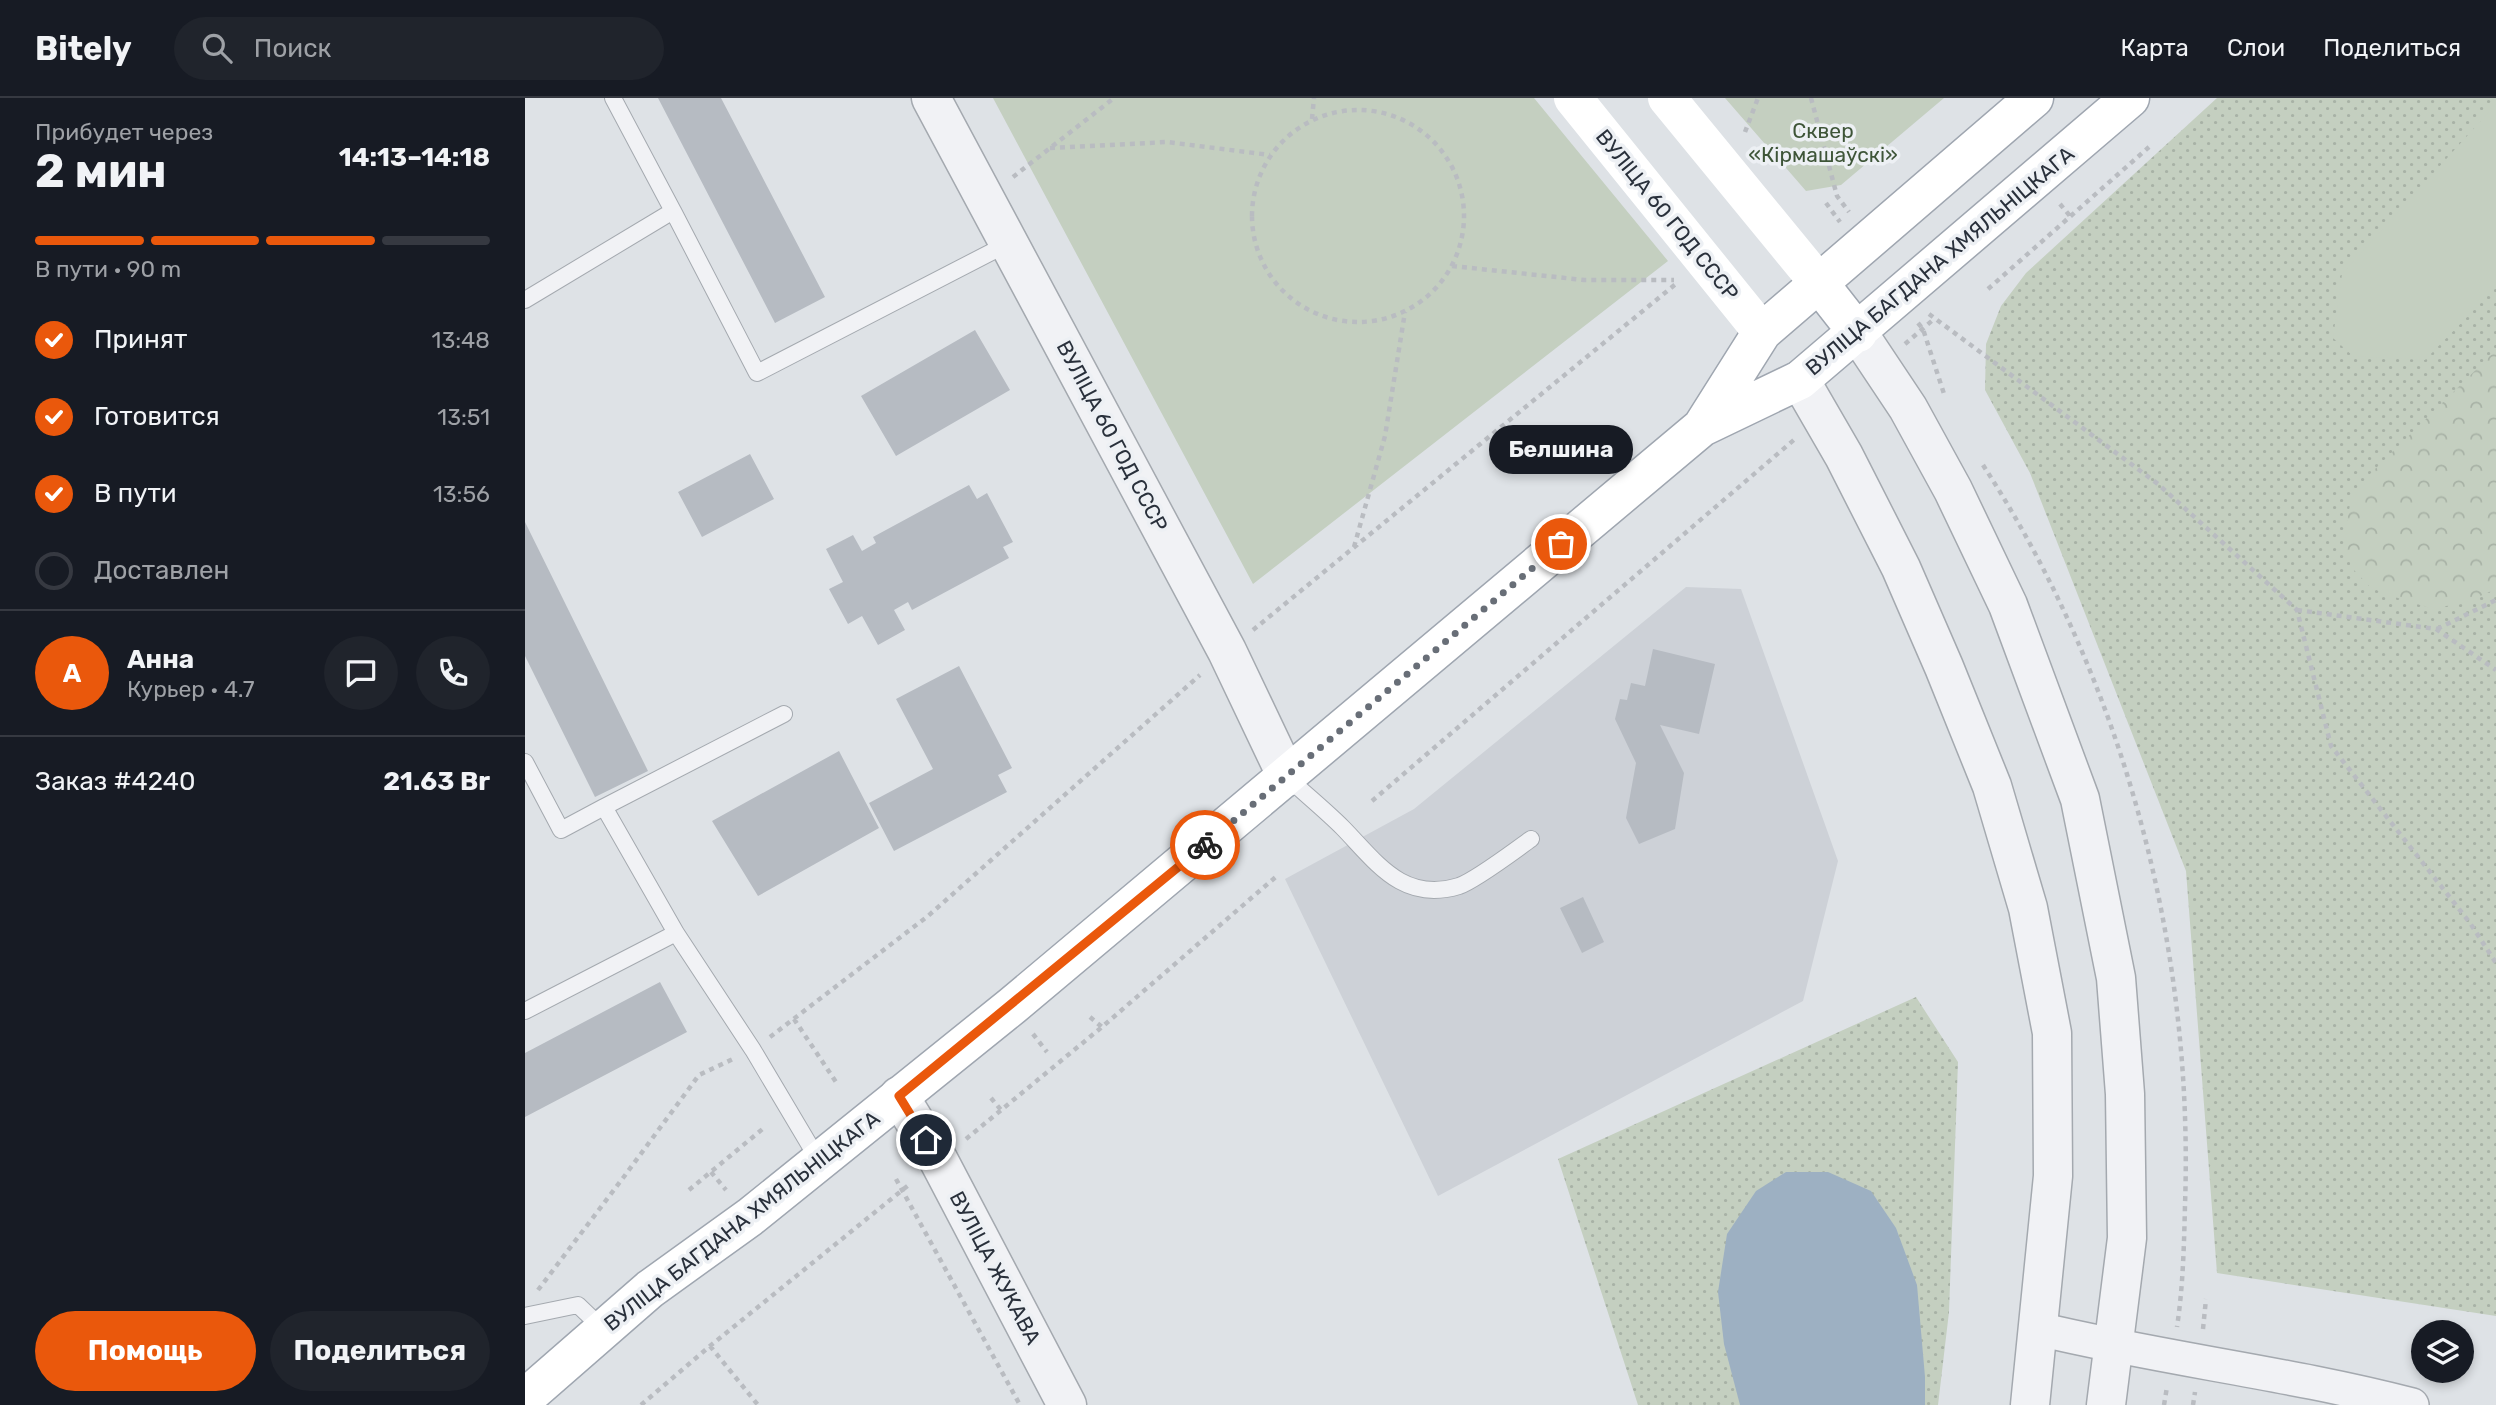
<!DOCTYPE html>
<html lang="ru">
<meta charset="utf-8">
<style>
body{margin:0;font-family:Rubik,sans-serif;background:#20242c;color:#f1f3f6;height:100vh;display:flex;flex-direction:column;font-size:26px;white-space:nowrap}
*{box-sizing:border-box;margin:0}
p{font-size:23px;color:#9ea1a6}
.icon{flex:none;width:38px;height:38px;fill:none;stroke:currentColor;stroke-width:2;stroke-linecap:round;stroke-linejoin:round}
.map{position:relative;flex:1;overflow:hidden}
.drawer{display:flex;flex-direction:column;background:#171b24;width:525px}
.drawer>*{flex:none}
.tools{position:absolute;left:1886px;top:1222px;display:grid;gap:14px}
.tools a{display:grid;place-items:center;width:63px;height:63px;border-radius:50%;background:#171b24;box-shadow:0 4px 10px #0003;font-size:35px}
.pin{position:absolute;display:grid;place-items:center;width:60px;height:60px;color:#fff;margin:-30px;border:4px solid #fff;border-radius:50%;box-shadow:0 2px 7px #0007}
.courier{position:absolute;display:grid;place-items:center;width:70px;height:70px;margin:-35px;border:5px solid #ea580c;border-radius:50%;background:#fff;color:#222;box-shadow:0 2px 9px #0007}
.bubble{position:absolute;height:49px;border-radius:24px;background:#171b24;box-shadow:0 4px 10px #0003;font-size:23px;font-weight:700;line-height:49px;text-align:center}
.headline em{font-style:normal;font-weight:700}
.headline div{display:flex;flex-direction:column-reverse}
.headline{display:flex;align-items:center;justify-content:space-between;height:119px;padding:0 35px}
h1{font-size:46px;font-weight:700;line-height:52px}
.bar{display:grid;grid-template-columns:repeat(4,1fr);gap:10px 7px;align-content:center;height:84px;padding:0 35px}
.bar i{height:9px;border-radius:5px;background:#363941}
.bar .current{background:#ea580c}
.bar p{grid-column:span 4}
.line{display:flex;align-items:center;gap:18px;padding:0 35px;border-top:2px solid #363941}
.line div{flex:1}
.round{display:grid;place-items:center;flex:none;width:74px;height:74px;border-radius:37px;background:#20242c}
ol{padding:0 35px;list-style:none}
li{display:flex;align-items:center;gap:21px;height:77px}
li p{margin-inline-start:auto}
li .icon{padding:7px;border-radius:50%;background:#ea580c;color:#fff;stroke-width:4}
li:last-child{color:#9ea1a6}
li i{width:38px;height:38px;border:4px solid #363941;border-radius:50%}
.button{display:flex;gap:14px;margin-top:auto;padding:14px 35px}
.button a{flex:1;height:80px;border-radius:42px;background:#ea580c;color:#fff;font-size:28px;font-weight:700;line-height:80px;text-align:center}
.button a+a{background:#20242c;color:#f1f3f6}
header{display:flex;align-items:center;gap:42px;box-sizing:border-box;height:98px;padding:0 35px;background:#171b24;border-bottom:2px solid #363941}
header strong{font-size:33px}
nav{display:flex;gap:38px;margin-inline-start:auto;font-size:24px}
.search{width:490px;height:63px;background:#20242c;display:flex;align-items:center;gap:18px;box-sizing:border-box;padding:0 24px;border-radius:38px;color:#9ea1a6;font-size:26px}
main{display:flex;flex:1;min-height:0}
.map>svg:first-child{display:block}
</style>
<header>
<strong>Bitely</strong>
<div class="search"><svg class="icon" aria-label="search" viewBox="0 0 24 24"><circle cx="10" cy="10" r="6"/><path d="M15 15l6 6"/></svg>Поиск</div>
<nav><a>Карта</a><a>Слои</a><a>Поделиться</a></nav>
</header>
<main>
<section class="drawer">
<div class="headline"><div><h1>2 мин</h1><p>Прибудет через</p></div><em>14:13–14:18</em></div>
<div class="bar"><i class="current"></i><i class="current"></i><i class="current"></i><i></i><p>В пути · 90 m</p></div>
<ol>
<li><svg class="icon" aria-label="check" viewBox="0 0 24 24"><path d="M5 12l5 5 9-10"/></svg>Принят<p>13:48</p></li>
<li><svg class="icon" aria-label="check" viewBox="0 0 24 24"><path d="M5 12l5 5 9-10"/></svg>Готовится<p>13:51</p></li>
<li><svg class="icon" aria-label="check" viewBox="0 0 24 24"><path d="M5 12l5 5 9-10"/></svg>В пути<p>13:56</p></li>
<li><i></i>Доставлен</li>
</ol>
<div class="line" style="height:126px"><b class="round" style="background:#ea580c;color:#fff">А</b><div><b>Анна</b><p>Курьер · 4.7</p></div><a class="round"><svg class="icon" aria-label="chat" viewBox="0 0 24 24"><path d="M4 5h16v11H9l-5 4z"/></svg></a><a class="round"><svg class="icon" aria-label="phone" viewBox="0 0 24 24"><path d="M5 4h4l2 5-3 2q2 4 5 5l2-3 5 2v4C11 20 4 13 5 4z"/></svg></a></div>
<div class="line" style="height:91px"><div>Заказ #4240</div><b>21.63 Br</b></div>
<div class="button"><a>Помощь</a><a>Поделиться</a></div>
</section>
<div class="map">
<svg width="1971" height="1307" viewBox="0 0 1971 1307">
<defs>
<pattern id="grass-dots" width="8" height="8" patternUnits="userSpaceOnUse" patternTransform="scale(1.75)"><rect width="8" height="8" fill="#c4cfc0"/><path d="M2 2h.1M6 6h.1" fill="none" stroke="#a8b2a6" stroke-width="1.8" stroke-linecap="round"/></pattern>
<pattern id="forest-crowns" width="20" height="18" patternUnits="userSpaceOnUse" patternTransform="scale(1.75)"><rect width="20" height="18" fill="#c4cfc0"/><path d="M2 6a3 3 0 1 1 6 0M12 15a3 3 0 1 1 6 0" fill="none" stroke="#a8b2a6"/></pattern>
</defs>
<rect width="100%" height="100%" fill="#dee2e6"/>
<path fill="#cdd1d7" d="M1161,489l55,2 97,272 -35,140 -365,195 -153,-317 129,-70z"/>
<path fill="url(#grass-dots)" d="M1692,0h279v1218l-279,-43 -31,-402 -156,-398 -45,-83 1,-46 15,-38 25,-33z
M1391,899l42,65 -9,250 -11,93h-300l-80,-246z"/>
<path fill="url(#forest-crowns)" d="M1971,252v239l-34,15 -32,4 -32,-10 -27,-10 -20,-21 -7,-29 6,-33 20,-31z"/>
<path fill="#c4cfc0" d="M468,0h541l134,163 -415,323z
M1200,0h219l-103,87 -35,6z
M1971,6v183l-71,73 -72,-4 -20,-18 9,-64z"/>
<path fill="#9db0c2" d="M1261,1074h42l43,19 25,37 21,57 8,92v28h-185l-16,-61 -6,-52 9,-58 29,-43z"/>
<path fill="#b6bbc2" d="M133,0h63l104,199 -50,26z
M450,232l35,60 -114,66 -35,-60z
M225,356l24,45 -72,38 -24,-45z
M444,387l8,14 10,-6 26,49 -10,5 6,11 -97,52 -4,-8 -14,8 11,20 -27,15 -16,-29 -14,8 -19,-35 14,-7 -17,-33 27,-14 9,16 14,-8 -3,-6z
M0,424l123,249 -53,26 -70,-141z
M1128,551l62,15 -16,70 -39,-9 24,48 -9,56 -36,15 -13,-26 10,-55 -21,-44 5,-20 7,1 4,-17 14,3z
M434,568l53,102 -14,7 9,17 -113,59 -25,-48 64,-34 -37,-70z
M314,653l40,77 -121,68 -46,-75z
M1058,799l21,45 -22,11 -22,-45z
M135,884l27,50 -162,85v-64z"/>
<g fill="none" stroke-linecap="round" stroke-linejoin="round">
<g stroke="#a4a9af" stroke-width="18">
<path id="service" d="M148,113l84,162 252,-130
M0,202l148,-89 -60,-113
M0,664l36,68 43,-23 72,126 77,117 66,111
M762,679c18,17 38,33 56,51 34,35 60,75 116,58 17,-6 55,-35 72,-47
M79,709l180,-93
M0,913l151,-78
M0,1218l53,-11 26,25"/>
</g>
<g stroke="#a4a9af" stroke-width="36">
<path id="minor" d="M1514,1231c124,30 250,44 373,76"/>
</g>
<g stroke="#a4a9af" stroke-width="41">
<path id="tertiary" d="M406,0l296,553 60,126
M1333,235l50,75 45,82 55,115 72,194 36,179 9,116 2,144 -21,167
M1275,282l44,76 57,112 43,99 48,119 36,122 24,125 1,143 -23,229
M374,998l40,65 128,244"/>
</g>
<g stroke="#9fa6b0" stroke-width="41">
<path id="primary" d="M1293,184l40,51
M1177,329l60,-95 272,-234
M0,1300l125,-109 100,-72 262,-211 690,-579 98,-47 330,-282"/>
</g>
<path stroke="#b9bcc1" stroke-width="4.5" stroke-dasharray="5 5" stroke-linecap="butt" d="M1286,0l26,98 12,16
M727 118a106 106 0 1 1 212 0a106 106 0 1 1-212 0Z
M787,21l2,-21
M1220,34l13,-34
M525,50l117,-6 103,13
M488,79l101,-79
M1301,105l14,19
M1535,106l10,12
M927,168l132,14h90
M1463,191l161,-142
M1404,216l229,170 139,126 34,136 139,177 26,40
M1393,225l5,6 22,68
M1380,246l29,-25
M1458,367c141,217 211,483 202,740 -1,41 -2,82 -8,122
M829,449l31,-111 20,-124
M1772,512l139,19 60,41
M1912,531l59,-29
M728,532l424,-347
M847,703l423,-362
M565,919l12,10
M269,921l42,63
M508,936l14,18
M245,939l158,-121 272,-241
M466,1000l10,12
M441,1041l136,-112 176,-152
M186,1074l15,18
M371,1081l124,226
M164,1092l76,-63
M13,1192l85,-112 76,-103 34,-16
M1678,1231l3,-30
M185,1248l48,59
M116,1307l69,-59 201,-163
M1639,1307l3,-18
M1668,1307l2,-13"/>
<use href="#service" stroke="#f1f2f5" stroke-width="16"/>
<use href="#minor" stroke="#f1f2f5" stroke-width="33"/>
<use href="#tertiary" stroke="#f1f2f5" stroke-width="38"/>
<path stroke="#fff" stroke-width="38" d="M1048,0l189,234
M1142,0l151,184"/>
<use href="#primary" stroke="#fff" stroke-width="38"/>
</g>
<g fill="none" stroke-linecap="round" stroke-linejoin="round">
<path stroke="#686e77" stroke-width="7" stroke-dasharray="0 12.6" d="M680,747l356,-301"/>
<path stroke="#ea580c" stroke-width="9" d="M401,1042l-27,-44 306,-251"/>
</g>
<g text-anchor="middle" stroke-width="7" stroke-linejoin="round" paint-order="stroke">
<g font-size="21" fill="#3e5538" stroke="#edf0f4">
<text x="1298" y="40">Сквер<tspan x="1298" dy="24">«Кірмашаўскі»</tspan></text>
</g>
<g font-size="21" fill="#29303b" stroke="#edf0f4">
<text transform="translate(1142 117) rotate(51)" y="7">ВУЛІЦА 60 ГОД СССР</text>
<text transform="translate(1415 163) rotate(-40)" y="7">ВУЛІЦА БАГДАНА ХМЯЛЬНІЦКАГА</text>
<text transform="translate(587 338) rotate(62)" y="7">ВУЛІЦА 60 ГОД СССР</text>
<text transform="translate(217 1123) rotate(-38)" y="7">ВУЛІЦА БАГДАНА ХМЯЛЬНІЦКАГА</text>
<text transform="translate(470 1170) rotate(62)" y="7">ВУЛІЦА ЖУКАВА</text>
</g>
</g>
</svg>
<div class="tools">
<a><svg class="icon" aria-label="layers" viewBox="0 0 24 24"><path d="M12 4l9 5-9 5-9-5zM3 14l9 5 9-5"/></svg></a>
</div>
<div class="pin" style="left:1036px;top:446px;background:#ea580c"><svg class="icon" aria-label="bag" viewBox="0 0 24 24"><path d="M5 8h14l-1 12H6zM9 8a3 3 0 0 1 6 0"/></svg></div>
<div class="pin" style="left:401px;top:1042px;background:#1f2937"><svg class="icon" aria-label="home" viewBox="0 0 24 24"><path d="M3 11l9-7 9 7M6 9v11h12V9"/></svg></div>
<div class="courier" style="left:680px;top:747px"><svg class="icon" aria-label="bike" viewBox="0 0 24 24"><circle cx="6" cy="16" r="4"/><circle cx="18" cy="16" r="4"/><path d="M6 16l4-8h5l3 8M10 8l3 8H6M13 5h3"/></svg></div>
<div class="bubble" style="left:964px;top:327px;width:144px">Белшина</div>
</div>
</main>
